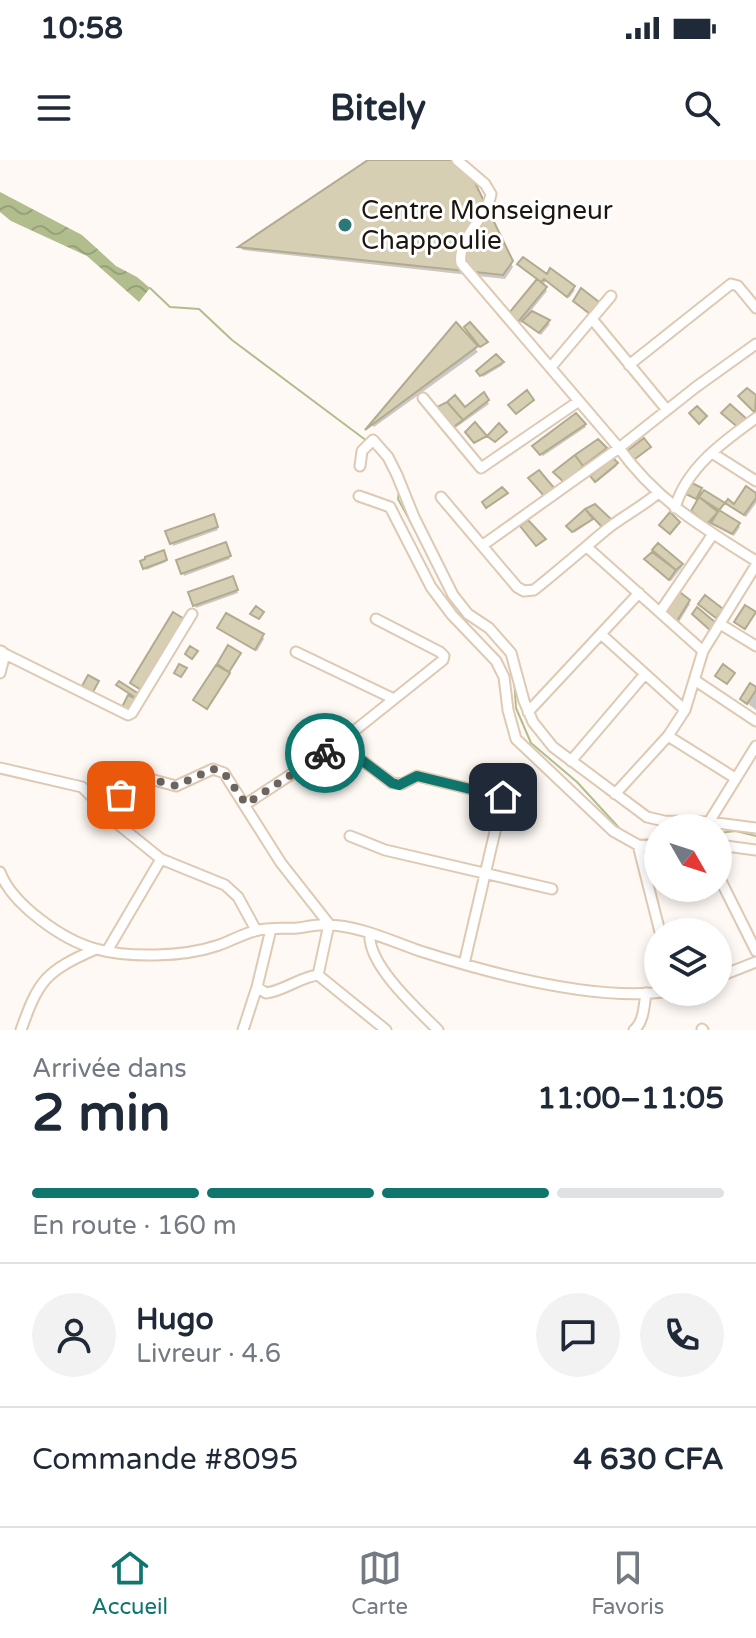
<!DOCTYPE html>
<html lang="fr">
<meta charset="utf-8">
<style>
body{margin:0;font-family:"Varela Round",sans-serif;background:#f2f2f3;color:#1f2937;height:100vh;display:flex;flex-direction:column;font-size:30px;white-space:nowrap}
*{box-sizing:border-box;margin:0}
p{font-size:26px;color:#747a83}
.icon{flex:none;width:44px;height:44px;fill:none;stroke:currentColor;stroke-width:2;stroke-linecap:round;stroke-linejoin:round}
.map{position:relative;height:870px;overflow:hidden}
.panel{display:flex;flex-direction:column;background:#fff;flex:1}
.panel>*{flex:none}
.needle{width:52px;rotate:129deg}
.fabs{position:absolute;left:644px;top:654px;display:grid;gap:16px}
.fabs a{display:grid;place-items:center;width:88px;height:88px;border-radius:50%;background:#fff;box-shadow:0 4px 12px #0003;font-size:40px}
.pin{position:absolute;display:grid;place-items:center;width:68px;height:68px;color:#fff;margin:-34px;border-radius:16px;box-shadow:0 4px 12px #0006}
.courier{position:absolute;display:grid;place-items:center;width:80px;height:80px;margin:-40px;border:6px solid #0f766e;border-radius:50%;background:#fff;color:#222;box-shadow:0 2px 10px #0007}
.headline em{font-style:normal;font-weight:700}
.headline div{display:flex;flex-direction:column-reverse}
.headline{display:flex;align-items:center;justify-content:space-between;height:136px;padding:0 32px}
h1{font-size:52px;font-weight:700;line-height:60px}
.bar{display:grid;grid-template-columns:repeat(4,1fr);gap:12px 8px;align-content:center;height:96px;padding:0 32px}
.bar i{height:10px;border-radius:6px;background:#e0e1e3}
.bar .active{background:#0f766e}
.bar p{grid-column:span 4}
.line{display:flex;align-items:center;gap:20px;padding:0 32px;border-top:2px solid #e0e1e3}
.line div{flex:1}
.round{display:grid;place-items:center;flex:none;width:84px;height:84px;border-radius:42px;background:#f2f2f3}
.status{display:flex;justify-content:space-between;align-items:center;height:56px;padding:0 40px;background:#fff;direction:ltr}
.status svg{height:22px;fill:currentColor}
header{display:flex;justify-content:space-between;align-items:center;height:104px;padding:0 32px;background:#fff;font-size:36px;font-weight:700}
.menu{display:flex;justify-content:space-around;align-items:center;height:112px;border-top:2px solid #e0e1e3;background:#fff;font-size:22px;color:#747a83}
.menu a{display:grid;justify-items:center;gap:4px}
.menu .active{color:#0f766e}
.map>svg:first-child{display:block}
</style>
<div class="status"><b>10:58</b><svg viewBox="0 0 49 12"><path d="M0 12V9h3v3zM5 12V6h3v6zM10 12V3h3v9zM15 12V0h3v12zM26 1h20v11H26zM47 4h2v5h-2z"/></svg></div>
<header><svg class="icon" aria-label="menu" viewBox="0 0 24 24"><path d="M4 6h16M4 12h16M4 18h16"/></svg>Bitely<svg class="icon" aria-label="search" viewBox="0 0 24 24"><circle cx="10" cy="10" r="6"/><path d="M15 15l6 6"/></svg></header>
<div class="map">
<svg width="756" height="870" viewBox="0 0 756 870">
<defs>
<pattern id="water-waves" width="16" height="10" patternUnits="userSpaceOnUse" patternTransform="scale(2)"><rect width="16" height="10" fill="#b1bd8c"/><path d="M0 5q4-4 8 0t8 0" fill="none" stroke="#98a278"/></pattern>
</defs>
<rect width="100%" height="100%" fill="#fef9f5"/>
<path fill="url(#water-waves)" d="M0,32l82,43 34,31 21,11 13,11 -11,14 -52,-46 -76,-35 -11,-9z"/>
<path fill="#0003" d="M372,0h90l51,107 -8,12 -262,-29 -2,-3z
M519,105l56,25 -6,8 -23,-17 -4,5 5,5 -17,21 20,12 -9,11 -17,-16 -3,4 -7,-7 25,-35z
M456,166l22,26 -104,75 -2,-2z
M496,197l7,8 -20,12 -4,-6z
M484,235l5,9 -35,25 -15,-21 26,2z
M585,265l1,2 -43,29 -7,-7z
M597,282l10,10 -37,34 -13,-11z
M613,301l4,5 -20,16 -5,-5z
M701,330l2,4 21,10 -3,6 -17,-10 -1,3 15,12 20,10 2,2 -6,9 -21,-14 -3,4 -15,-12 4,-14 -10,-5z
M756,335v8l-10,14 -17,-11 6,1z
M595,346l1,12 -22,15 -5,-7z
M215,360l3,10 -45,16 -1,-3z
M658,385l24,22 -11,14 -23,-19 20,5 3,-3z
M226,387l4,12 -46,17 -1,-3z
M163,392l3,10 -20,8 -3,-8z
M234,421l4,12 -42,15 -5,-14z
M688,442l2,2 -11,18 -9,-6z
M219,468l43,8 2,3 -7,12z
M756,530v20l-13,-10z"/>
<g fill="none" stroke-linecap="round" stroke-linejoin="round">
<path stroke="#b1bd8c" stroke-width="2" d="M150,128l20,19 29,2 33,31 135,101
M399,331l-1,8 18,33
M514,518l2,30 15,35 46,39 44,48
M718,673l18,-2 20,5
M639,680l19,-1"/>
</g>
<path fill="#d7cfb4" stroke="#b2ab90" stroke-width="2" d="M368,0h96l49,101 -10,14 -265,-28z
M523,97l24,17 3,-6 25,18 -8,11 -23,-18 -3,3 -24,-18z
M537,119l10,8 -29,35 -9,-9z
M581,128l18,14 -9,12 -17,-13z
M532,151l18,9 -11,13 -17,-12z
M456,162l22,24 -113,84z
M470,162l18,20 -8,5 -16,-20z
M496,194l8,8 -24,14 -4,-5z
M747,228l9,7 -1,18 -17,-17z
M527,230l7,10 -18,14 -8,-9z
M484,232l5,8 -26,20 -16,-18 8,-7 10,12z
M447,242l16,18 -11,8 -15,-21z
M730,244l18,16 -8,9 -19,-16z
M697,246l10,10 -8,8 -10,-11z
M576,253l10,11 -46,31 -8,-9z
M475,262l12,14 -13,7 -9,-11z
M499,263l8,9 -12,10 -8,-6z
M644,278l7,9 -20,15 -4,-11z
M598,279l9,9 -24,18 -8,-11z
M575,295l8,11 -16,19 -14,-13z
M613,298l5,5 -23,19 -5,-6z
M539,310l16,19 -11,7 -16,-18z
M692,323l10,5 -6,11 -10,-5z
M746,326l10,7v5l-12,17 -19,-12 3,-4 6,5z
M502,327l6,6 -22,15 -4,-6z
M704,330l21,13 -6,7 -20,-13z
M699,337l19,15 -11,12 -16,-13z
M595,344l17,16 -9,8 -18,-19z
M585,349l8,10 -21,13 -6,-6z
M719,350l21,13 -8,11 -21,-11z
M670,352l10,10 -10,12 -11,-9z
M214,354l4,13 -48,17 -5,-13z
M528,360l18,19 -10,7 -16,-20z
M226,382l5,14 -50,18 -5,-14z
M658,383l25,21 -7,6 -24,-20z
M164,390l3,10 -24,9 -3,-8 5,-2v-2z
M652,392l24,18 -7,10 -25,-21z
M233,416l5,14 -45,16 -5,-14z
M677,430l13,10 -13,21 -11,-8z
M705,435l18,14 -7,9 -18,-14z
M745,445l11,7 -11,17 -11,-7z
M256,446l8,6 -5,7 -9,-5z
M697,447l19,16 -5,8 -19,-17z
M173,452l13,8 -43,71 -13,-8z
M226,453l38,21 -9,16 -38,-22z
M228,485l13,8 -12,19 -12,-8z
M190,486l8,5 -6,8 -7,-5z
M179,504l8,4 -6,9 -7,-4z
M723,504l12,9 -8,11 -12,-8z
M216,505l14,8 -23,36 -14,-9z
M88,515l11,6 -6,11 -11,-6z
M119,521l20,13 -3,4 -20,-13z
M750,523l6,4v3l-9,14 -7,-5z
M128,535l8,4 -7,11 -7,-3z"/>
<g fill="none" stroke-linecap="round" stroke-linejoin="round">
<g stroke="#dec9b3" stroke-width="13">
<path id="street" d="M457,0l28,24 6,10c-4,24 -34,44 -30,69l158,185c37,52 84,80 137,113
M592,159l75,91
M629,205l102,-81 7,2 18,22
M551,207l60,-71
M423,238l58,70 98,-67
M712,293l44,28
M360,306l2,-15 11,-11 15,17 9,18 17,42 39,78 15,19 21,14 22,25 13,48 9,21 20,25 94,70 17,4 45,1 47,6
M359,336l31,11 41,80 21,28 44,46 8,16 4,33 8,29 97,92 25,14 20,2
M441,337l76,90 7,4 10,-1c25,-20 48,-40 73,-61 16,-13 35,-22 51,-36
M675,348c11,-40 49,-67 81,-90
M483,385l136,-97 77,-61 60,-43
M588,388l115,103
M660,452l53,-78
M720,464l36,22
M602,475l83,75
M296,492l98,47
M5,494l123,61 4,-2 60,-99
M0,513l5,-19 -4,-3
M696,521l60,40
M528,552l111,-119
M668,576l67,42
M339,583l53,40 10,1 15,-8 86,21
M571,601l74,-87
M0,608l82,19 22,22
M615,634l53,-58 17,-26 18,-59 53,-86
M246,644l93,-61 104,-83 1,-4 -4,-4 -64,-33
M709,662l47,-76
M350,676l35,14 167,39
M638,685l22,87
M718,685l38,5
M0,712c12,32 62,68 96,77 33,9 87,8 120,-3 13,-4 26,-12 39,-15 13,-4 29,-2 42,-3 10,-1 20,-4 30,-3 31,0 64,16 93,26 69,22 172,50 244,41
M718,715l38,76
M256,770l-18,-33 -13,-12 -64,-26 -42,-34 -15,-16 26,-20 24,-9 22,6 37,-17 11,4 57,90 48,61 -11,51
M370,774c-3,30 47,75 68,96
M107,791l54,-92
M464,804l44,-188
M718,817l38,-15
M257,827l9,6c18,-2 34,-16 52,-18l68,55
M702,869l1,1
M21,870c18,-51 25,-59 75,-81
M243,870l14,-43 14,-58
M634,870c10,-8 10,-25 12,-37"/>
</g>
<use href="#street" stroke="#fff" stroke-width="9"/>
</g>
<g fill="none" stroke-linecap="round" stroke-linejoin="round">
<path stroke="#6c655f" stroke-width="8" stroke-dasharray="0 14.4" d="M121,635l33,-15 22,6 37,-17 11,4 22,31 79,-51"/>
<path stroke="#0f766e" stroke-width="10" d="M325,593l14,-10 53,40 7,2 18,-9 86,21"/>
</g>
<circle fill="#2d7777" stroke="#fff" stroke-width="3" cx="345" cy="65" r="8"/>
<g text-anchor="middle" stroke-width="6" stroke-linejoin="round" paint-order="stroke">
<g font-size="26" fill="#1d160e" stroke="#fff" text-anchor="start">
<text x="361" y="59">Centre Monseigneur<tspan x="361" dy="30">Chappoulie</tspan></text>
</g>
</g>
</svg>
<div class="fabs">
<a><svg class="needle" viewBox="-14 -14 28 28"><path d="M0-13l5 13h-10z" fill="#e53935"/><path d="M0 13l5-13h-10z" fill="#747a83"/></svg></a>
<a><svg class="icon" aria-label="layers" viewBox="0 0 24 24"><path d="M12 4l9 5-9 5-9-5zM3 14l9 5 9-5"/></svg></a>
</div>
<div class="pin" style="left:121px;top:635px;background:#ea580c"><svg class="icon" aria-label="bag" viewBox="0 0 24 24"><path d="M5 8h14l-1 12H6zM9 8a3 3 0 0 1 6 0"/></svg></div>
<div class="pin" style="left:503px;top:637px;background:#1f2937"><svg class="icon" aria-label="home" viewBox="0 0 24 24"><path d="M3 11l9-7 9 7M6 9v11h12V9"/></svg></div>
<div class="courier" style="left:325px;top:593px"><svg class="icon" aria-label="bike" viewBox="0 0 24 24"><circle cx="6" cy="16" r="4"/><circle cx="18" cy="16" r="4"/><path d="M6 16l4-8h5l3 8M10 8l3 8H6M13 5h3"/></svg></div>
</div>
<section class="panel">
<div class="headline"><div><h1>2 min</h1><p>Arrivée dans</p></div><em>11:00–11:05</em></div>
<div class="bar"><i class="active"></i><i class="active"></i><i class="active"></i><i></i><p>En route · 160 m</p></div>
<div class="line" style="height:144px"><a class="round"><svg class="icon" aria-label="person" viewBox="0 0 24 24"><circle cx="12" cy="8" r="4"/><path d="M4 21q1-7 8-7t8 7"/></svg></a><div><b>Hugo</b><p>Livreur · 4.6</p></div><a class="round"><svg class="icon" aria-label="chat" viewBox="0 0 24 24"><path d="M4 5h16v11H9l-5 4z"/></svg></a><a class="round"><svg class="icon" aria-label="phone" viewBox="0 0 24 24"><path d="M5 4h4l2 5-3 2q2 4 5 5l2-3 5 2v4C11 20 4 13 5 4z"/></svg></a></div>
<div class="line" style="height:104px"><div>Commande #8095</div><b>4 630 CFA</b></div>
</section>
<nav class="menu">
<a class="active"><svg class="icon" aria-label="home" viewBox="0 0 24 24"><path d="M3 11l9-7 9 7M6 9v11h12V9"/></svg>Accueil</a>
<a><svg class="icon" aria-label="map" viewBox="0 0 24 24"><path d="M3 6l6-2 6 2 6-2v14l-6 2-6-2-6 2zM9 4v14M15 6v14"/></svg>Carte</a>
<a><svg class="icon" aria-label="saved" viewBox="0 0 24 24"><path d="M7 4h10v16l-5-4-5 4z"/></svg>Favoris</a>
</nav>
